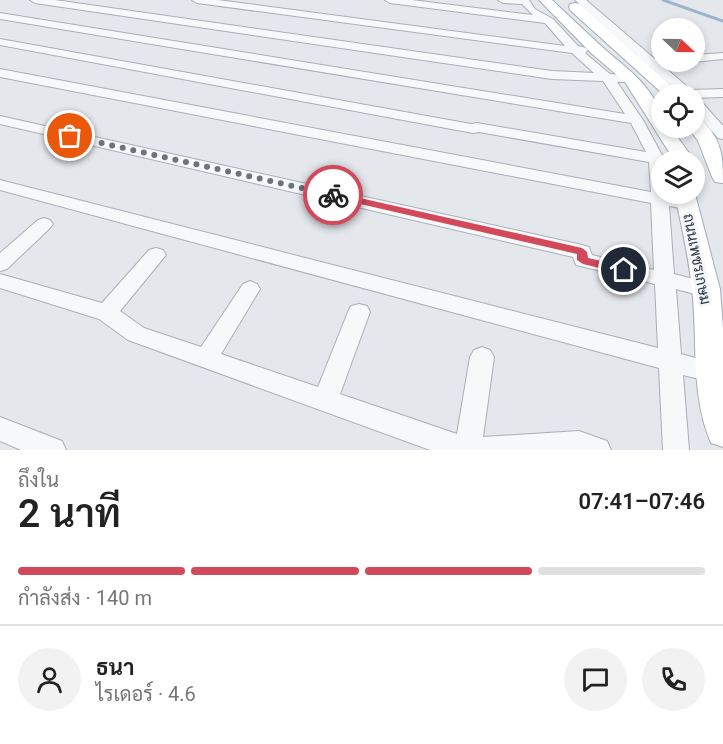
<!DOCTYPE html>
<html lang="th">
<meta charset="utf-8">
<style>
body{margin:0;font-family:Roboto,Sarabun,sans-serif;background:#f2f2f2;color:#222;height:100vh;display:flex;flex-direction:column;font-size:22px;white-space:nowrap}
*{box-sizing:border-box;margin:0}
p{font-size:20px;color:#767676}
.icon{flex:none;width:33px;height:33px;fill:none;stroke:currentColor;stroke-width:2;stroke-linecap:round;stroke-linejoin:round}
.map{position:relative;height:450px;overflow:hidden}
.sheet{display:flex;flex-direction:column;background:#fff;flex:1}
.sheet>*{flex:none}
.needle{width:39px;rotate:112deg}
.fabs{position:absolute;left:651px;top:18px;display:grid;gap:12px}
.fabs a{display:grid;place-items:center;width:54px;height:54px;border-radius:50%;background:#fff;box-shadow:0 3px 9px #0003;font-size:30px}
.pin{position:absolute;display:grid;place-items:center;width:51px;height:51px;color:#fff;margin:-26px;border:3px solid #fff;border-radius:50%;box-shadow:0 2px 6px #0007}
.courier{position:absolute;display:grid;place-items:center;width:60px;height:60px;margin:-30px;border:4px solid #d1495b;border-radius:50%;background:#fff;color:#222;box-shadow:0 2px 8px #0007}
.summary em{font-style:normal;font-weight:600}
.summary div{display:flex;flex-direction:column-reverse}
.summary{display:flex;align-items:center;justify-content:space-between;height:102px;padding:0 18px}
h1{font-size:39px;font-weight:600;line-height:45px}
.bar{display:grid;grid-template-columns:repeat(4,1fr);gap:9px 6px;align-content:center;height:72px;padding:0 18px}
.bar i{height:8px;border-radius:4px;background:#e0e0e0}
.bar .on{background:#d1495b}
.bar p{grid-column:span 4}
.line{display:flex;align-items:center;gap:15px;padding:0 18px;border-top:2px solid #e0e0e0}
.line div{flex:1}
.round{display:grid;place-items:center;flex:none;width:63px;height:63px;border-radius:32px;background:#f2f2f2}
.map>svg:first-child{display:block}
</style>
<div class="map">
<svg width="723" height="450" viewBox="0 0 723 450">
<rect width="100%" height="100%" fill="#e4e7ec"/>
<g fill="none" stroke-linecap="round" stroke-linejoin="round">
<path stroke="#9fb4cc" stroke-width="3" d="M663,0l60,21"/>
<g stroke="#a9aeb7" stroke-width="2">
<path id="minor" d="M30,0h25l497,71 42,2 -22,-20 -375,-50 -5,-3h26l347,46 -20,-23 -155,-20 -5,-3h27l121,15 -11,-11 -19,-1 -5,-3h31l6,9 18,10 25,27 8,2 2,2 -3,3 25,21 25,2 2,3 -2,3h-18l26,38 19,35h16l8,5h-24v34l30,6 3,4 -3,4 -6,1 -17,-3 5,68 39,10 3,5 -3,5 -7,3 -30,-8 5,65 38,11 4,7 -4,7 -8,3 -28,-7 6,75h-26l-4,-82 -659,-178v-10l658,168 -3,-64 -79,-19 -3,-8 -573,-133v-8l582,129 7,2 3,8 62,15 -3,-67 -651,-126v-8l651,123 -2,-30 -170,-30 -6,1 -473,-88v-6l471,85 6,-1 169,29 -15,-29 -631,-104v-6l625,101 -22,-33 -51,-2 -517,-76z
M575,0h11l105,90 32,-1v8l-29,1v-4h-13z
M723,53v6l-29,3h-4h4v-7z
M694,98l5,1 24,27v13l-5,-1 -24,-27z
M44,218l6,2 3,4 -3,4 -43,41 -7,2v-18l38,-33z
M156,248l7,2 3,5 -46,56 24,17 57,19 42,-63 7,-3 7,3 3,5 -39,65 97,33 30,-75 3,-6 8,-2 8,2 3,6 -30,82 117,40 13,-77 4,-7 8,-3 8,3 4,7 -11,80 96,-6 28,10 4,9h-181l-302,-110 -29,-21 -99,-31v-14l102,29 47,-53z
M0,417l62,24 4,9h-45l-21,-9z"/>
</g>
<g stroke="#a3abb8" stroke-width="2">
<path id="major" d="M539,0h13c16,15 32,30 48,45 25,23 62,45 62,83h9l23,32h-20l-49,-78 -34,-29z
M575,3l5,1 101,90h-18l-93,-84 -1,-3 1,-3z
M694,117c8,1 10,6 15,11 14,18 14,33 14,55l-8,-1 -3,-5 -14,-36 -9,-13h5z
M694,190l26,99 3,39v119l-12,-4c-21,-49 -13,-103 -19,-154 -3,-32 -11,-64 -17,-95h19z"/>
</g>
<use href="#minor" fill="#f7f8fa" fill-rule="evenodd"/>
<use href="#major" fill="#fff" fill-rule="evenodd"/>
</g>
<path fill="#d1495b" d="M333,192l249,56 5,4 1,6 36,8 5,4 -5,4 -41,-10 -6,-4v-6l-247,-57 -2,-2z"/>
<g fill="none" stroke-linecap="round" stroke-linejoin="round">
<path stroke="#6c737f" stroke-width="6" stroke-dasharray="0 10.8" d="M70,136l263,59"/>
</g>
<g text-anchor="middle" stroke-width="6" stroke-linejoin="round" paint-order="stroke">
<g font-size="15" fill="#2b3445" stroke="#f4f6f9">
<text transform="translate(697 259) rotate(79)" y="5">ถนนเพชรเกษม</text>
</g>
</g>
</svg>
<div class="fabs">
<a><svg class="needle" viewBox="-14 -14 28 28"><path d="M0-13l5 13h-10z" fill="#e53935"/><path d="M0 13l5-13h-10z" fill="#767676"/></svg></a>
<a><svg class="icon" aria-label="locate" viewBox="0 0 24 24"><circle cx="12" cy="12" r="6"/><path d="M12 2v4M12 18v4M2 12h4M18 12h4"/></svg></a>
<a><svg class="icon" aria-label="layers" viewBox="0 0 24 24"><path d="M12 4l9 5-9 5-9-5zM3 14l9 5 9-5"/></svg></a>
</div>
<div class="pin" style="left:70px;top:136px;background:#ea580c"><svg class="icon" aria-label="bag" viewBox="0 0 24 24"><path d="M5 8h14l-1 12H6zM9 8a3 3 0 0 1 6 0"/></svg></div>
<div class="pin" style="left:624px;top:270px;background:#1f2937"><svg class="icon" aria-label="home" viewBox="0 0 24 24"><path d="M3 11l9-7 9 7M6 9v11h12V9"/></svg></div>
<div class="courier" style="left:333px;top:195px"><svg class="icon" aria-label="bike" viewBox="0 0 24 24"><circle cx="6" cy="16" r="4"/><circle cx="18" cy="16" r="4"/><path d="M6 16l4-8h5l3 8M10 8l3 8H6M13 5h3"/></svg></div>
</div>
<section class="sheet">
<div class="summary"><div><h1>2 นาที</h1><p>ถึงใน</p></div><em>07:41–07:46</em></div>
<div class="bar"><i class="on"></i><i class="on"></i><i class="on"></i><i></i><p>กำลังส่ง · 140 m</p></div>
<div class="line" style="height:108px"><a class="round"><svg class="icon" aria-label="person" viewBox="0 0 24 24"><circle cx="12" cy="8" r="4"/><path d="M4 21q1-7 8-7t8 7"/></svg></a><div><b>ธนา</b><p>ไรเดอร์ · 4.6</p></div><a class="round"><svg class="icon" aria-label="chat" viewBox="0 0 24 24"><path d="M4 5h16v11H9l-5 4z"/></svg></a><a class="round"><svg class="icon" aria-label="phone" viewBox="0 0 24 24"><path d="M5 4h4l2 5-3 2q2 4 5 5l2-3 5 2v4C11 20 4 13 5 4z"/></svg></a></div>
</section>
